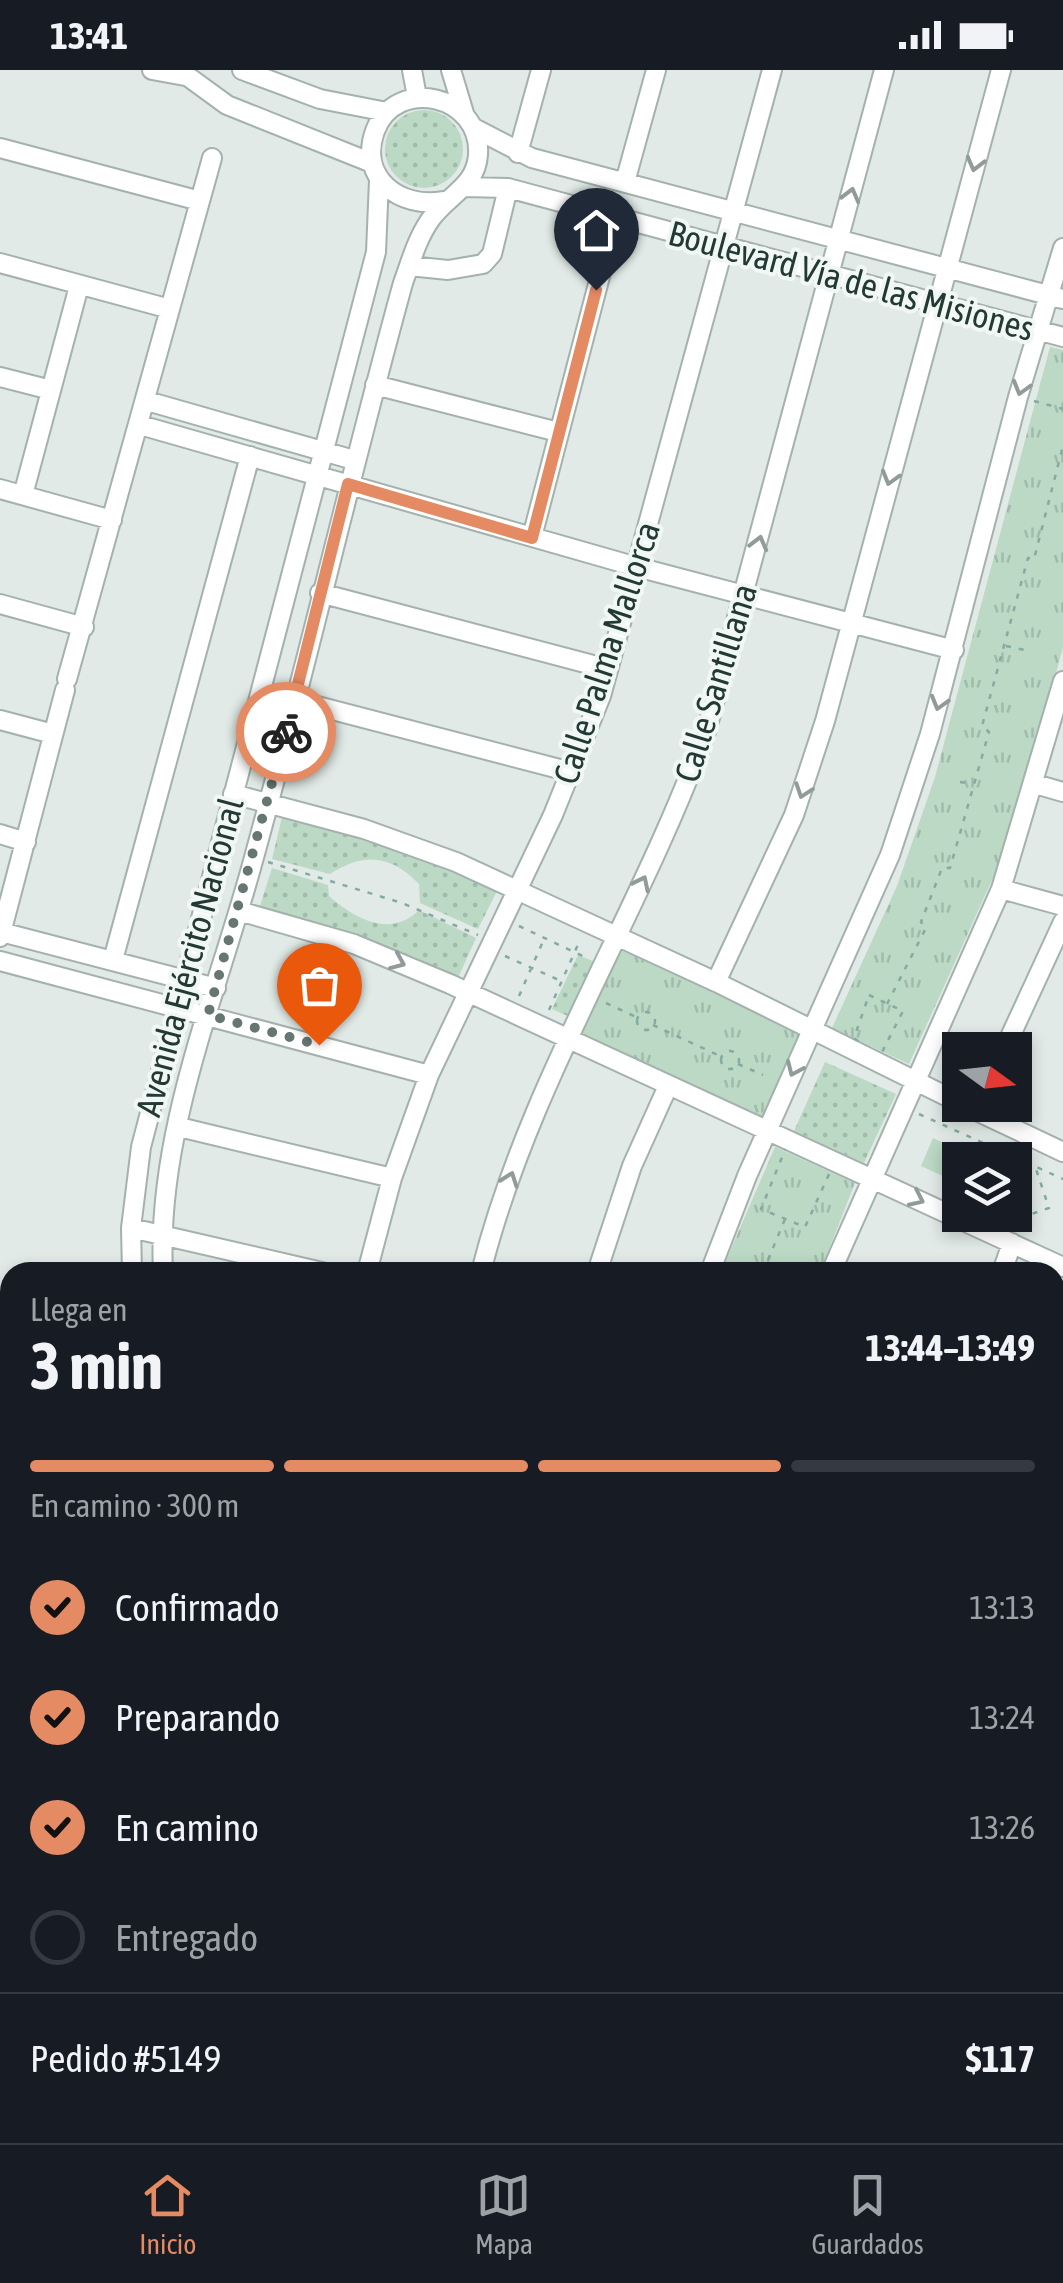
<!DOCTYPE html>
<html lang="es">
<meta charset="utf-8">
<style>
body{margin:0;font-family:"Asap Condensed",sans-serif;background:#20242c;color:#f1f3f6;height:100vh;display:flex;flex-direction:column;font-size:38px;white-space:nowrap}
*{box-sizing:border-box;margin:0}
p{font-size:32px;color:#9ea1a6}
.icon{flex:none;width:55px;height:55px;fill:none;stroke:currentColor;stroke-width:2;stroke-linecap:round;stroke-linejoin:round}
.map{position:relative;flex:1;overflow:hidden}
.drawer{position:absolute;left:0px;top:1192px;width:1065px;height:882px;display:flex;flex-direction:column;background:#171b24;border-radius:30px 30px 0 0;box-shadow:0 5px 15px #0003}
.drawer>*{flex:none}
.needle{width:65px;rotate:105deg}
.controls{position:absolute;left:942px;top:962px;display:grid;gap:20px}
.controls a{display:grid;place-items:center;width:90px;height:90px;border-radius:0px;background:#171b24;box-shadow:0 5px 15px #0003;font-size:50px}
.pin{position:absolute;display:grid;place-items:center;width:85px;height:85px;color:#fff;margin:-102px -42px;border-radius:50% 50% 50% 0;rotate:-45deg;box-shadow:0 0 10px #0007}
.pin .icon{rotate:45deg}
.courier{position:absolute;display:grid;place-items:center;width:100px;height:100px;margin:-50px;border:8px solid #e58b64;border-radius:50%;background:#fff;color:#222;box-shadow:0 2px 12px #0007}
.head em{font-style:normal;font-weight:700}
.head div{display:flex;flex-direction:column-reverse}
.head{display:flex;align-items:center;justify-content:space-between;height:170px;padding:0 30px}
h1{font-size:65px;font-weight:700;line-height:75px}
.bar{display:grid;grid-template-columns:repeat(4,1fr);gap:15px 10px;align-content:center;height:120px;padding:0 30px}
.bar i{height:12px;border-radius:8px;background:#363941}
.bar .current{background:#e58b64}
.bar p{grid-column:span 4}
.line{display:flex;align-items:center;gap:25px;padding:0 30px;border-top:2px solid #363941}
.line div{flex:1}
ol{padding:0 30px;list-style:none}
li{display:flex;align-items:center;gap:30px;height:110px}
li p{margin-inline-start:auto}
li .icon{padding:10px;border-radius:50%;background:#e58b64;color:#111;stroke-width:4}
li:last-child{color:#9ea1a6}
li i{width:55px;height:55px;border:5px solid #363941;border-radius:50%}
.status{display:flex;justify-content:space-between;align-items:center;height:70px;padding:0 50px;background:#171b24;direction:ltr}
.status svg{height:28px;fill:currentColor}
.tabs{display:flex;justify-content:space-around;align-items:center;height:140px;border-top:2px solid #363941;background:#171b24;font-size:28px;color:#9ea1a6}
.tabs a{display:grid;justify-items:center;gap:5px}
.tabs .current{color:#e58b64}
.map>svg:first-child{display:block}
</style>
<div class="status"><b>13:41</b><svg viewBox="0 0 49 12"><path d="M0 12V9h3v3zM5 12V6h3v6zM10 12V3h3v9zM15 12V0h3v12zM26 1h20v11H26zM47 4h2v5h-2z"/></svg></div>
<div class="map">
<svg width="1063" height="2073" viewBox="0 0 1063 2073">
<defs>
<pattern id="grass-dots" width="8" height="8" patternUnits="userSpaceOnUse" patternTransform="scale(2.5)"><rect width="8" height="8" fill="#bbd9c5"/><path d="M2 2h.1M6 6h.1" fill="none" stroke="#a0bbaa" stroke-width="1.8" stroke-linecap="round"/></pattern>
<pattern id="park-tufts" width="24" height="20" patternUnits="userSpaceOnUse" patternTransform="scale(2.5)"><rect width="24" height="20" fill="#bbd9c5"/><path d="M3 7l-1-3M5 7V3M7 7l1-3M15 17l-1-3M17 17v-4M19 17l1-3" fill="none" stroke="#a0bbaa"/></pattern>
</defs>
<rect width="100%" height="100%" fill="#e1eae6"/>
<path fill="url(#grass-dots)" d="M385 79a39 39 0 1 1 78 0a39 39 0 1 1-78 0Z
M283,743l119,34 95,44 -19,38 -58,-26 -1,-19c-28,-29 -55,-32 -89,-10l-58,-15z
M272,798l56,17 1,11c25,22 61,43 90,14l57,28 -18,40 -49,-23 -151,-43z
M578,885l17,7 -25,55 -18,-8z
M825,992l71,32 -32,69 -70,-32z"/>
<path fill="url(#park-tufts)" d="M1050,277l13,3v297l-49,184 -105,233 -77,-36 65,-142 38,-109z
M616,878l192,87 -40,88 -191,-87z
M775,1077l80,36 -35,89h-99z"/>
<path fill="#bbd9c5" d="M933,1068l48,22h-21v24l-39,-18z"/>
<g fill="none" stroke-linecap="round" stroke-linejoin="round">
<g stroke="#a4b1ad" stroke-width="22">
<path id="minor" d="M152,0l33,6
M179,0l48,35 145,58
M242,0l78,29 67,13
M412,0l5,27
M451,0l13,43
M474,58l58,30 531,141
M0,78l200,53
M518,83l23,-83
M625,112l31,-112
M464,117l44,1 555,149
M0,193l170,46
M409,196l39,4 35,-6 9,-10 16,-66
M0,307l51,13
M375,315l183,47
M147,331l207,59
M140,355l497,142 317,83
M0,419l112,31
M23,425l56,-209
M532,467l83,-318
M320,523l288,76
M0,534l84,23
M67,609l145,-521
M294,630l277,72
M0,650l53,14
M1035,714l28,8
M233,724l131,35 92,33 260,120 244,121
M0,764l26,8
M1001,819l62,17
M239,841l115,33 96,40 613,283
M1,862l215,56
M0,867l65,-247
M113,890l137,-504
M0,891l429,114
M716,912l78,-167 31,-94 176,-651
M1004,980l59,-128
M964,1035l99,47
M179,1057l213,51
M131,1158l191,44
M132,1202l-1,-44 10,-81 235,-895 3,-72
M163,1202c-7,-139 54,-278 90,-411 53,-192 97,-386 150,-578 8,-22 14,-44 27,-63 16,-24 46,-33 48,-65 4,-60 -82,-80 -103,-24 -17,47 25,78 68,70
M367,1202l25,-94 37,-103 124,-260 48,-119 171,-626
M481,1202c48,-191 160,-359 226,-543l177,-659
M597,1202l35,-106 36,-80
M710,1202l37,-96 143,-321 40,-121 88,-337 45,-149
M831,1202l170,-383 62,-208
M1002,1202l10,-29
M0,1400l10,-4
M1055,1425l8,-31
M0,1430l10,-4
M1055,1465l8,2
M0,1522l10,-3
M0,1733l10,-38
M0,1769l10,2
M1055,1854l8,-31
M0,2017l10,2
M184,2065l29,8
M602,2065l6,8
M739,2065l6,8
M840,2065l5,8
M882,2065l6,8
M20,2073l2,-8
M248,2073l2,-8
M363,2073l2,-8
M477,2073l2,-8
M990,2073l6,-8"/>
</g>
<path stroke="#84aba1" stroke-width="2.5" stroke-dasharray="5 8" stroke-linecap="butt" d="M1034,331l29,8
M1006,576l19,4
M960,712l12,2
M268,792l134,41 76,32
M519,856l70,33
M505,886l56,25
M869,925l34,16 -24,47 -25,-20z
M519,926l25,-57
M606,933l30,14
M887,934l39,-76 -5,-6 21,-54h8l39,-136 -7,-6 46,-168 6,1 29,-113
M549,940l31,-70
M637 951a9 9 0 1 1 18 0a9 9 0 1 1-18 0Z
M653,955l69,32
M721 990a9 9 0 1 1 18 0a9 9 0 1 1-18 0Z
M738,994l25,11
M919,1044l144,65
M789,1070l46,21 -30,66 -44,-18z
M1015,1118l10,-4 4,15 -14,5
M1008,1152l41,-14 -14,-42 -20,7
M763,1202l22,-53"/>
<use href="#minor" stroke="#fff" stroke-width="18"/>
</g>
<defs><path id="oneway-chevron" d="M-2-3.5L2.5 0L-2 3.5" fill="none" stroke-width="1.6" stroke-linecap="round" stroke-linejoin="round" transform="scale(2.5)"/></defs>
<g stroke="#919c9a">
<use href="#oneway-chevron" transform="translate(975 94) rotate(105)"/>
<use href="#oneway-chevron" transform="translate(851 125) rotate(-75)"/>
<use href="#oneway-chevron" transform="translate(1021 318) rotate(106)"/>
<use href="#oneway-chevron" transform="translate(890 408) rotate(106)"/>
<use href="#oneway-chevron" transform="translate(759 473) rotate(-75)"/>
<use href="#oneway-chevron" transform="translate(939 633) rotate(106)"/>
<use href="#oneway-chevron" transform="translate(803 721) rotate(109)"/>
<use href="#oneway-chevron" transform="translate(642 813) rotate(-64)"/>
<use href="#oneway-chevron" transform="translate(398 892) rotate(23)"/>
<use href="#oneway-chevron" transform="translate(794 999) rotate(114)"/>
<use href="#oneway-chevron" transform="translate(510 1109) rotate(-70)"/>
<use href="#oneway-chevron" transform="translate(917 1129) rotate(25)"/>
</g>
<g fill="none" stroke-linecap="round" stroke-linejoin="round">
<path stroke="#667772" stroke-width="10" stroke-dasharray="0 18" d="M286,662l-78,283 111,30"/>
<path stroke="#e58b64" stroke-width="12" d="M286,662l62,-248 184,54 64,-248"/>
</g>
<g text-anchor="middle" stroke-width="8" stroke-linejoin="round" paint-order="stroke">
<g font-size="35" fill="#233934" stroke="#f1f7f4">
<text transform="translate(851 211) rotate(15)" y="12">Boulevard Vía de las Misiones</text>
<text transform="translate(607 583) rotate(-72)" y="12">Calle Palma Mallorca</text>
<text transform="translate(716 613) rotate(-73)" y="12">Calle Santillana</text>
<text transform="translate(190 887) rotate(-75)" y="12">Avenida Ejército Nacional</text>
</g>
</g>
</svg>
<div class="controls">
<a><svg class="needle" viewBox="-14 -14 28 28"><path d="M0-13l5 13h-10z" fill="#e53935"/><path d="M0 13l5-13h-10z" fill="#9ea1a6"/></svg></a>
<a><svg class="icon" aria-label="layers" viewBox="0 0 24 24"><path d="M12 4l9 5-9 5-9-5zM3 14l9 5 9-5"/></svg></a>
</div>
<div class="pin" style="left:319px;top:975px;background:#ea580c"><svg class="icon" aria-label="bag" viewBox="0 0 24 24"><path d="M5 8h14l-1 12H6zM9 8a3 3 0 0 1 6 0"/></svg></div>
<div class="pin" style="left:596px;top:220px;background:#1f2937"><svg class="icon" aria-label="home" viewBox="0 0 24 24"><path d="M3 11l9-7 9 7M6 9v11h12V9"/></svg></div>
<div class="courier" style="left:286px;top:662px"><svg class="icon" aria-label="bike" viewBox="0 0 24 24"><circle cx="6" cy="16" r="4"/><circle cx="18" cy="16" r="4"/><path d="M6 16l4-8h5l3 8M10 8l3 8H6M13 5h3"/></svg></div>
<section class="drawer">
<div class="head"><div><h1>3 min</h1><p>Llega en</p></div><em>13:44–13:49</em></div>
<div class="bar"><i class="current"></i><i class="current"></i><i class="current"></i><i></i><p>En camino · 300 m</p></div>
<ol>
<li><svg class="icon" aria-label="check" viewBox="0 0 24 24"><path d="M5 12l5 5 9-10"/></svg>Confirmado<p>13:13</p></li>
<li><svg class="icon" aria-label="check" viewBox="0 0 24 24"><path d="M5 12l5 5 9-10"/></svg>Preparando<p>13:24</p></li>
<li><svg class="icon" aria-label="check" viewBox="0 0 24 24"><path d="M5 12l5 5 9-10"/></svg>En camino<p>13:26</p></li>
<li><i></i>Entregado</li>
</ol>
<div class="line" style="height:130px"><div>Pedido #5149</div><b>$117</b></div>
</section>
</div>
<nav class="tabs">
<a class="current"><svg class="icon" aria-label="home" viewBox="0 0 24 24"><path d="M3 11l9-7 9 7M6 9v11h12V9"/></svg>Inicio</a>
<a><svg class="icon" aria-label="map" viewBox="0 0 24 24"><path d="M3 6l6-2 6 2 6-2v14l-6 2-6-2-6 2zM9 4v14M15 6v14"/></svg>Mapa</a>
<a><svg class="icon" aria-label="saved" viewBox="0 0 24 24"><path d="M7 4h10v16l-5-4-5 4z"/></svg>Guardados</a>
</nav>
